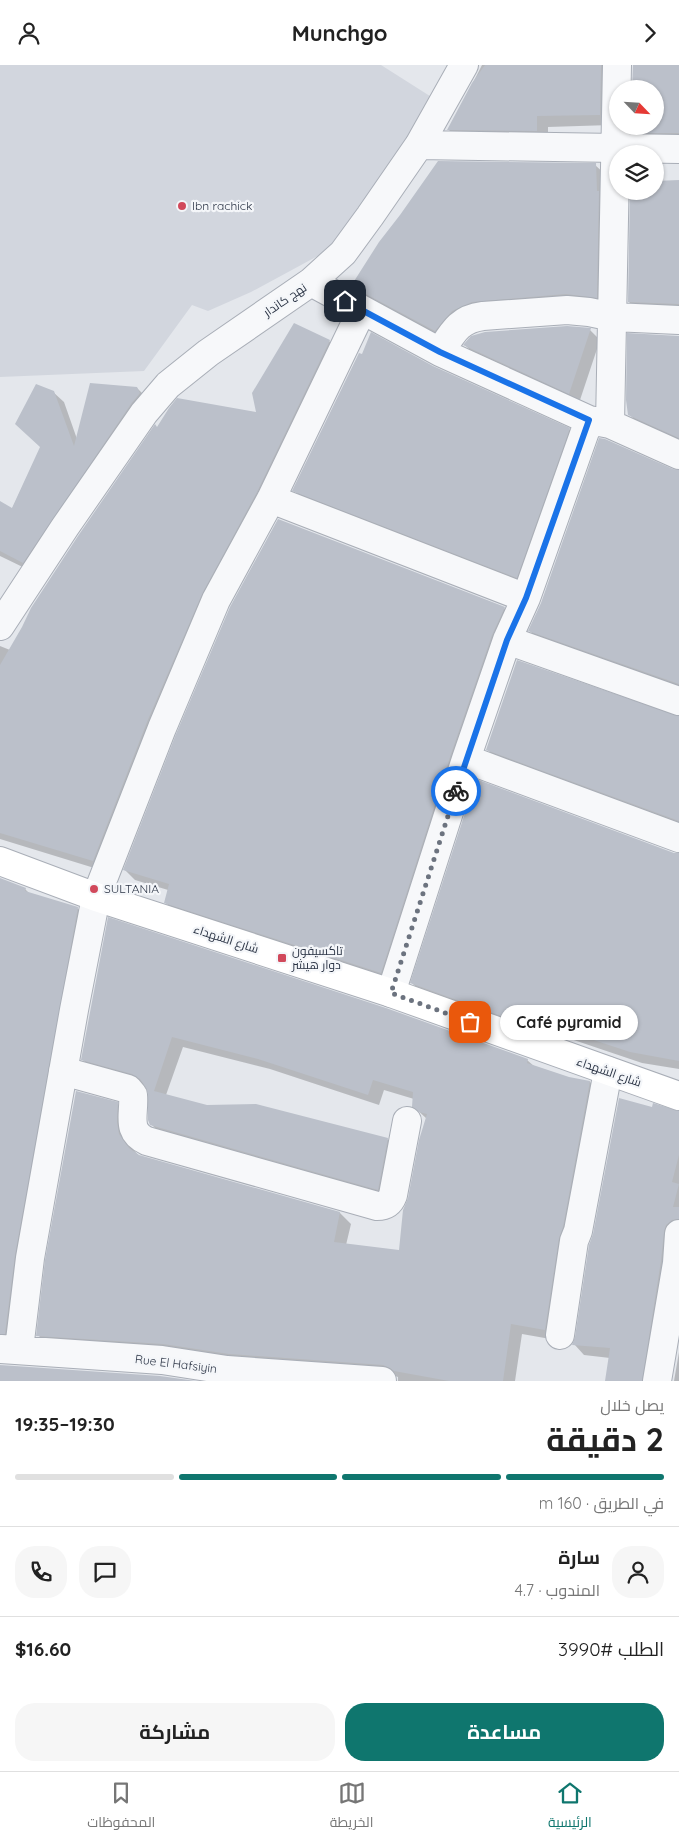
<!DOCTYPE html>
<html lang="ar">
<meta charset="utf-8">
<style>
body{margin:0;font-family:Quicksand,Cairo,sans-serif;background:#f6f6f6;color:#222;direction:rtl;height:100vh;display:flex;flex-direction:column;font-size:19px;white-space:nowrap}
*{box-sizing:border-box;margin:0}
p{font-size:16px;color:#767676}
.icon{flex:none;width:28px;height:28px;fill:none;stroke:currentColor;stroke-width:2;stroke-linecap:round;stroke-linejoin:round}
.map{position:relative;height:1316px;overflow:hidden;direction:ltr}
.drawer{display:flex;flex-direction:column;background:#fff;flex:1}
.drawer>*{flex:none}
.needle{width:32px;rotate:115deg}
.controls{position:absolute;left:609px;top:15px;display:grid;gap:10px}
.controls a{display:grid;place-items:center;width:55px;height:55px;border-radius:50%;background:#fff;box-shadow:0 1px 4px #0004;font-size:25px}
.pin{position:absolute;display:grid;place-items:center;width:42px;height:42px;color:#fff;margin:-21px;border-radius:10px;box-shadow:0 2px 8px #0006}
.courier{position:absolute;display:grid;place-items:center;width:50px;height:50px;margin:-25px;border:4px solid #1a73e8;border-radius:50%;background:#fff;color:#222;box-shadow:0 1px 6px #0007}
.bubble{position:absolute;height:35px;border-radius:18px;background:#fff;box-shadow:0 1px 4px #0004;font-size:16px;font-weight:700;line-height:35px;text-align:center;direction:rtl}
.overview em{font-style:normal;font-weight:700}
.overview div{display:flex;flex-direction:column-reverse}
.overview{display:flex;align-items:center;justify-content:space-between;height:85px;padding:0 15px}
h1{font-size:32px;font-weight:700;line-height:38px}
.bar{display:grid;grid-template-columns:repeat(4,1fr);gap:8px 5px;align-content:center;height:60px;padding:0 15px}
.bar i{height:6px;border-radius:4px;background:#e0e0e0}
.bar .on{background:#0f766e}
.bar p{grid-column:span 4}
.line{display:flex;align-items:center;gap:12px;padding:0 15px;border-top:1px solid #e0e0e0}
.line div{flex:1}
.round{display:grid;place-items:center;flex:none;width:52px;height:52px;border-radius:20px;background:#f6f6f6}
.action{display:flex;gap:10px;margin-top:auto;padding:10px 15px}
.action a{flex:1;height:58px;border-radius:20px;background:#0f766e;color:#fff;font-size:20px;font-weight:700;line-height:58px;text-align:center}
.action a+a{background:#f6f6f6;color:#222}
header{display:flex;justify-content:space-between;align-items:center;height:65px;padding:0 15px;background:#fff;font-size:22px;font-weight:700}
.tabs{display:flex;justify-content:space-around;align-items:center;height:70px;border-top:1px solid #e0e0e0;background:#fff;font-size:14px;color:#767676}
.tabs a{display:grid;justify-items:center;gap:2px}
.tabs .on{color:#0f766e}
.map>svg:first-child{display:block}
</style>
<header><svg class="icon" aria-label="forward" viewBox="0 0 24 24"><path d="M9 5l7 7-7 7"/></svg>Munchgo<svg class="icon" aria-label="person" viewBox="0 0 24 24"><circle cx="12" cy="8" r="4"/><path d="M4 21q1-7 8-7t8 7"/></svg></header>
<div class="map">
<svg width="679" height="1316" viewBox="0 0 679 1316">
<rect width="100%" height="100%" fill="#e4e7ec"/>
<path fill="#d2d6de" d="M0,0h381l52,33 -95,147 -87,47 -43,19 -16,-6 -48,66 -144,6z"/>
<path fill="#0003" d="M482,0h135l-6,60 -63,2v15l-89,-2 -10,-10z
M634,0h45v79l-35,-1 -11,-11 22,-6v-37z
M595,100l11,10 1,132 -125,5 -37,29 -82,-45 -10,-10z
M679,116v133l-39,-1 -11,-11 26,-111v-9z
M590,265l10,10 -21,63 -104,-48 -10,-10z
M679,272v106l-38,-17 -11,-11z
M329,276l11,11 -236,519 -104,-32v-193l10,4 148,-222 100,-14z
M433,302l136,62 10,11 -52,147 -223,-87 -10,-10z
M137,323l10,10 -114,174 -33,-16v-53l12,6 29,-62 12,-55 11,10 13,37z
M673,406h6v220l-138,-49 -11,-11z
M504,543l10,10 -123,365 -216,-71 -10,-10 3,-12 -33,-10 -10,-10z
M679,652v110l-181,-67 -11,-11z
M673,789h6v215l-37,-6 -89,-30 -2,7 -128,-46 -11,-11z
M0,815l24,8 6,6 47,14 12,11 -73,425 -16,6z
M109,854l418,141 8,7 33,11 22,4 11,11 -45,247 -34,-6 -7,47h-117v-4l-3,-1 -154,-11 -192,-19 -11,-11 79,-232 11,12 2,31 9,10 201,57 11,11 -5,21 54,7 10,-54 17,-79 -14,-13 1,-7 -30,-9 -5,15 -109,-36 -87,-22 -17,48 41,11 180,33 11,11 -9,50 -227,-65 -11,-11 -1,-30 -6,-9 -51,-15 -11,-11z
M653,1043l26,4v122l-25,147h-48l4,-23 -26,-3 -10,-11z
M679,1287v29h-5z"/>
<path fill="#bbc0ca" d="M485,0h116l-1,50 -63,1v15l-90,-1 25,-47z
M633,0h46v68h-48v-7h24v-37h-23z
M438,96l158,2 1,28h2l-2,107 -31,-4 -94,8 -20,9 -17,20 -84,-45 28,-44 21,-27z
M679,115v124l-51,-2 2,-111h25v-10z
M294,258l36,17 -73,152 -55,102 -55,128 -54,139 -93,-28v-168l22,-38 9,-19 47,-72 77,-112 2,3 12,-19 8,-10 79,14 -4,-19z
M567,261l24,2 -22,66 -106,-49 8,-9 14,-4z
M371,267l62,34 137,62 -53,150 -225,-87 67,-138 3,1z
M627,268l52,3v102l-51,-23 -2,-15z
M90,318l47,4 3,6 -9,11 -108,159 -23,-12v-50l12,7 28,-61 -25,-23 21,-40 18,7 20,55z
M599,373l6,1 68,30 6,1v214l-151,-53 13,-28z
M278,454l227,88 -13,28 -41,119 -70,219 -217,-70 5,-19 -46,-14 53,-136 54,-127z
M517,595l162,56v105l-193,-71z
M476,714l198,74h5v208l-49,-9 -88,-29 -2,7 -130,-47z
M0,813l26,10 -1,3 53,16 -63,348 -10,79h-5z
M108,852l278,91 142,51 -1,4 42,14 21,4 -27,146 -4,11 -14,92 -34,-6 -8,57h-54l-55,-10 -4,-3 -7,-3 -154,-11 -66,-10 -127,-8 9,-76 31,-169 42,11 -1,20 2,12 10,14 10,7 201,57 -6,30 65,8 4,-40 5,-12 11,-58 8,-26 -8,-2 -7,-5 1,-15 -40,-12 -5,15 -110,-36 -86,-22 -18,54 53,14 49,-1 132,34 -10,52 -228,-65 -2,-5v-26l-3,-8 -5,-7 -8,-5 -51,-14z
M619,1033l33,9 1,-4 26,8v44l-7,27 7,2 -6,23h6v12l-7,1 -6,5 -2,7 -3,29 -19,120h-37l5,-33 -38,-3 3,-8 14,-92 4,-11z
M0,1300l160,11 36,5h-196z"/>
<g fill="none" stroke-linecap="round" stroke-linejoin="round">
<g stroke="#a9aeb7" stroke-width="30">
<path id="street" d="M419,80l260,4
M311,217l32,-29 27,-37 49,-71 45,-80
M440,287c13,-20 19,-33 43,-36l84,-6 22,2 24,5 66,3
M610,359l7,-359
M271,434l255,99
M0,561l65,-99 79,-114 24,-28 40,-32 103,-71 129,70 149,68 21,4 69,31
M507,575l172,61
M466,694l213,79
M391,928l75,-234 41,-119 19,-42 63,-178
M63,1006l65,18 5,6c2,19 -8,36 14,46l230,65c9,0 13,-3 16,-11l14,-74
M560,1270l14,-94 4,-10 30,-160
M1,1284l161,11 65,10 155,11
M19,1284l11,-91 44,-248 22,-113 66,-169 54,-128 55,-101 91,-189
M657,1316l20,-118 2,-29"/>
</g>
<g stroke="#a9aeb7" stroke-width="30">
<path id="secondary" d="M0,796l96,36 295,96 288,103"/>
</g>
<use href="#street" stroke="#f7f8fa" stroke-width="28"/>
<use href="#secondary" stroke="#fff" stroke-width="28"/>
</g>
<g fill="none" stroke-linecap="round" stroke-linejoin="round">
<path stroke="#6c737f" stroke-width="5" stroke-dasharray="0 9" d="M456,726l-65,202 79,29"/>
<path stroke="#1a73e8" stroke-width="6" d="M345,236l95,51 149,68 -63,178 -19,42 -51,151"/>
</g>
<g fill="#d1495b" stroke="#f4f6f9" stroke-width="2">
<circle cx="182" cy="141" r="5"/>
<circle cx="94" cy="824" r="5"/>
<rect x="277" y="888" width="10" height="10" rx="2.5"/>
</g>
<g text-anchor="middle" stroke-width="4.5" stroke-linejoin="round" paint-order="stroke">
<g font-size="12" fill="#2b3445" stroke="#f4f6f9" text-anchor="start">
<text x="192" y="145">Ibn rachick</text>
<text x="104" y="828">SULTANIA</text>
<text x="292" y="890">تاكسيفون<tspan x="292" dy="14">دوار هيشر</tspan></text>
</g>
<g font-size="12" fill="#2b3445" stroke="#f4f6f9">
<text transform="translate(285 235) rotate(-34)" y="4">نهج كاندار</text>
<text transform="translate(226 874) rotate(18)" y="4">شارع الشهداء</text>
<text transform="translate(609 1007) rotate(19)" y="4">شارع الشهداء</text>
<text transform="translate(176 1299) rotate(7)" y="4">Rue El Hafsiyin</text>
</g>
</g>
</svg>
<div class="controls">
<a><svg class="needle" viewBox="-14 -14 28 28"><path d="M0-13l5 13h-10z" fill="#e53935"/><path d="M0 13l5-13h-10z" fill="#767676"/></svg></a>
<a><svg class="icon" aria-label="layers" viewBox="0 0 24 24"><path d="M12 4l9 5-9 5-9-5zM3 14l9 5 9-5"/></svg></a>
</div>
<div class="pin" style="left:470px;top:957px;background:#ea580c"><svg class="icon" aria-label="bag" viewBox="0 0 24 24"><path d="M5 8h14l-1 12H6zM9 8a3 3 0 0 1 6 0"/></svg></div>
<div class="pin" style="left:345px;top:236px;background:#1f2937"><svg class="icon" aria-label="home" viewBox="0 0 24 24"><path d="M3 11l9-7 9 7M6 9v11h12V9"/></svg></div>
<div class="courier" style="left:456px;top:726px"><svg class="icon" aria-label="bike" viewBox="0 0 24 24"><circle cx="6" cy="16" r="4"/><circle cx="18" cy="16" r="4"/><path d="M6 16l4-8h5l3 8M10 8l3 8H6M13 5h3"/></svg></div>
<div class="bubble" style="left:500px;top:940px;width:138px">Café pyramid</div>
</div>
<section class="drawer">
<div class="overview"><div><h1>2 دقيقة</h1><p>يصل خلال</p></div><em>19:30–19:35</em></div>
<div class="bar"><i class="on"></i><i class="on"></i><i class="on"></i><i></i><p>في الطريق · 160 m</p></div>
<div class="line" style="height:90px"><a class="round"><svg class="icon" aria-label="person" viewBox="0 0 24 24"><circle cx="12" cy="8" r="4"/><path d="M4 21q1-7 8-7t8 7"/></svg></a><div><b>سارة</b><p>المندوب · 4.7</p></div><a class="round"><svg class="icon" aria-label="chat" viewBox="0 0 24 24"><path d="M4 5h16v11H9l-5 4z"/></svg></a><a class="round"><svg class="icon" aria-label="phone" viewBox="0 0 24 24"><path d="M5 4h4l2 5-3 2q2 4 5 5l2-3 5 2v4C11 20 4 13 5 4z"/></svg></a></div>
<div class="line" style="height:65px"><div>الطلب #3990</div><b>$16.60</b></div>
<div class="action"><a>مساعدة</a><a>مشاركة</a></div>
</section>
<nav class="tabs">
<a class="on"><svg class="icon" aria-label="home" viewBox="0 0 24 24"><path d="M3 11l9-7 9 7M6 9v11h12V9"/></svg>الرئيسية</a>
<a><svg class="icon" aria-label="map" viewBox="0 0 24 24"><path d="M3 6l6-2 6 2 6-2v14l-6 2-6-2-6 2zM9 4v14M15 6v14"/></svg>الخريطة</a>
<a><svg class="icon" aria-label="saved" viewBox="0 0 24 24"><path d="M7 4h10v16l-5-4-5 4z"/></svg>المحفوظات</a>
</nav>
